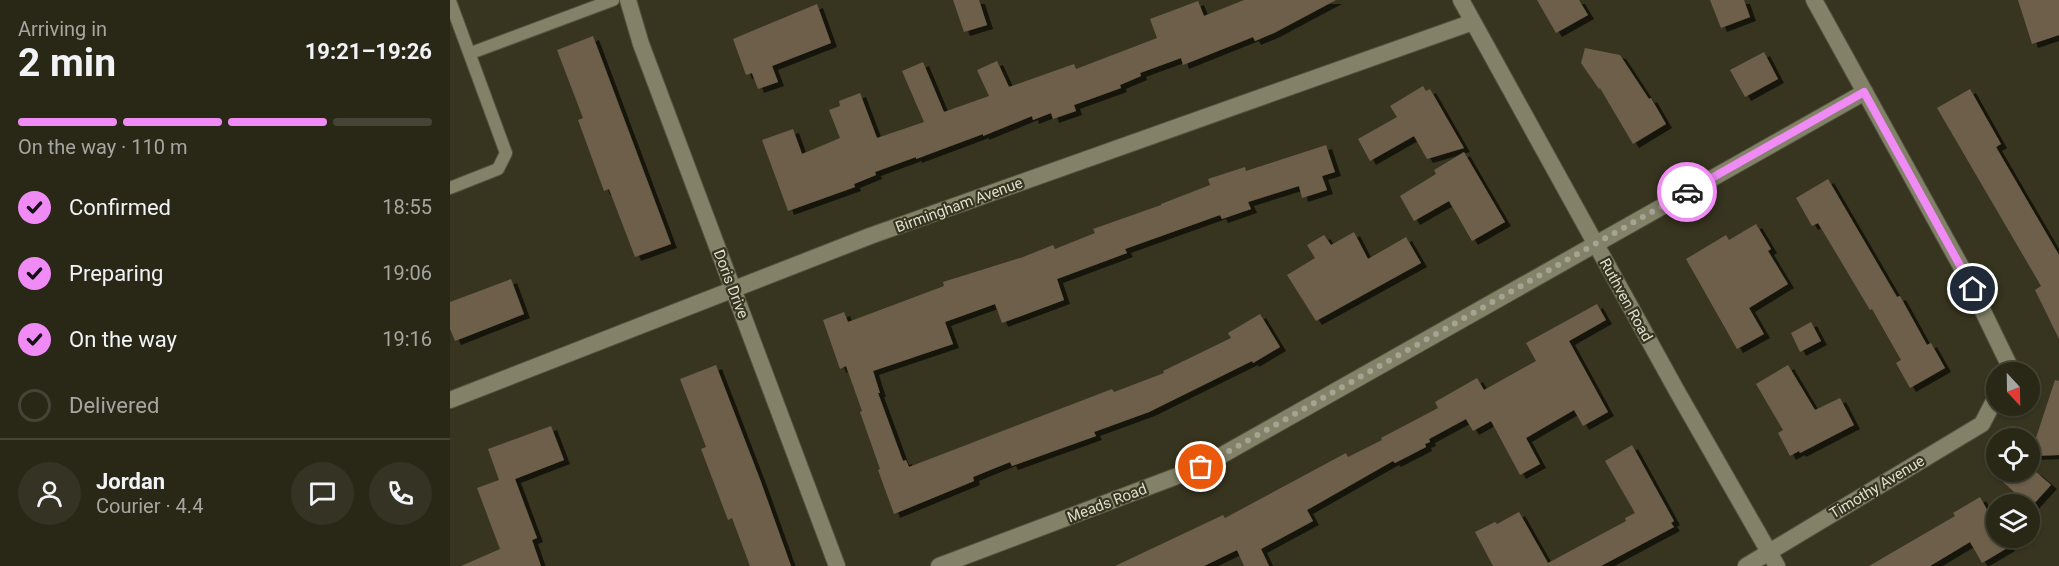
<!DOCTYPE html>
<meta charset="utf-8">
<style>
body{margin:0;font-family:Roboto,sans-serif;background:#353424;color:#f1f3f6;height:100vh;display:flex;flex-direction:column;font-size:22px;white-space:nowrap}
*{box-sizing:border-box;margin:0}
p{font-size:20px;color:#a5a6a1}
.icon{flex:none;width:33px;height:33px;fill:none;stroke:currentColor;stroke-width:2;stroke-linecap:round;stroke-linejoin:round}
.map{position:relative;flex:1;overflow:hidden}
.details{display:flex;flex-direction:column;background:#292817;width:450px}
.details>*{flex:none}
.needle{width:39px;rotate:158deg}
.fabs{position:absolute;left:1536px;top:362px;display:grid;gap:12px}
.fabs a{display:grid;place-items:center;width:54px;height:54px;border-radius:50%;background:#292817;box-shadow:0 2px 4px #0004,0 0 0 2px #454436;font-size:30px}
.pin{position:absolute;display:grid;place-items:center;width:51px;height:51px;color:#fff;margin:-26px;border:3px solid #fff;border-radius:50%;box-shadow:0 2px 6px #0007}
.courier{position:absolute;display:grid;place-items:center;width:60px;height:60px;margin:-30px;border:4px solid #f08bf6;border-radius:50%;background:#fff;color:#222;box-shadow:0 2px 8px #0007}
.headline em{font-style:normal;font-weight:700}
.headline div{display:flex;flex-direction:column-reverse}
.headline{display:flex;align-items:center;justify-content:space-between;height:102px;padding:0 18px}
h1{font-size:39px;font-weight:700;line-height:45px}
.bar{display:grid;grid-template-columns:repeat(4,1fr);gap:9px 6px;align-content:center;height:72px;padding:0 18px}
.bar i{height:8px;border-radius:4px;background:#454436}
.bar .selected{background:#f08bf6}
.bar p{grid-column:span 4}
.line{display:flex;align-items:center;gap:15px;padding:0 18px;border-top:2px solid #454436}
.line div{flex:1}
.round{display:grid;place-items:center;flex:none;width:63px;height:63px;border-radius:32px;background:#353424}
ol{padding:0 18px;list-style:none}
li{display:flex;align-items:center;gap:18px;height:66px}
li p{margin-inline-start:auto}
li .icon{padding:6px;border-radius:50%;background:#f08bf6;color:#111;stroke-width:4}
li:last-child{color:#a5a6a1}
li i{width:33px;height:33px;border:3px solid #454436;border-radius:50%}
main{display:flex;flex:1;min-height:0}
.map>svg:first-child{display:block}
</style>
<main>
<section class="details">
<div class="headline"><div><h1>2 min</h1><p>Arriving in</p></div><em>19:21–19:26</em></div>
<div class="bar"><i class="selected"></i><i class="selected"></i><i class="selected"></i><i></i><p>On the way · 110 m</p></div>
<ol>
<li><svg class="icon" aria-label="check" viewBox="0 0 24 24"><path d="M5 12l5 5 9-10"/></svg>Confirmed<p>18:55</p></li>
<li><svg class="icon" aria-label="check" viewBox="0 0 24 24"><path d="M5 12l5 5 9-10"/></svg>Preparing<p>19:06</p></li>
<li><svg class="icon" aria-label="check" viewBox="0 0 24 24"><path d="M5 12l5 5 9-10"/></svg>On the way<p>19:16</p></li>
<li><i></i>Delivered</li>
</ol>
<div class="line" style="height:108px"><a class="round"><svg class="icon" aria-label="person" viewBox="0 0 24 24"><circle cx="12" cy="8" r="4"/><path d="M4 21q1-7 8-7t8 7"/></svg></a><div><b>Jordan</b><p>Courier · 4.4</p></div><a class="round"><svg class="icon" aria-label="chat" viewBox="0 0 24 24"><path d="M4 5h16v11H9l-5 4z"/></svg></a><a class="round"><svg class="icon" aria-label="phone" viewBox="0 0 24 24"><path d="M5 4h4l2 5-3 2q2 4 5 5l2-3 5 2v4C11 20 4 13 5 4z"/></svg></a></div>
</section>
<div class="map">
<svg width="1609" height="566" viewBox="0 0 1609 566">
<defs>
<filter id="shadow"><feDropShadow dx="6" dy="4" stdDeviation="0" flood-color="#0009"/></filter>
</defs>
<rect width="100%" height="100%" fill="#37351f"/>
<path fill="#6d5f4a" filter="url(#shadow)" d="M503,0h26l8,25 -23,7z
M794,0h92l-62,33 -19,8 -2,-4 -70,28 -2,-7 -41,15 1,3 -21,9 1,3 -47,17 2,6 -23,8 -2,-6 -18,7 -1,-4 -49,20v-2l-67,25v-2l-41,15 1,3 -22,9 1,3 -67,24 -26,-71 31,-11 9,25 38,-16 -11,-28 11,-4 -1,-5 21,-8 17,45 47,-16 -22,-51 21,-9 21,50 45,-16 -12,-26 20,-9 12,26 65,-23 2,5 81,-31 -7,-19 48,-18 6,15z
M1087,0h42l9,15 -32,18z
M1260,0h34l6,17 -29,11z
M1568,0h41v35l-27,9z
M367,4l14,39 -59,23 6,16 -20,7 -6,-16 -6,2 -13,-36z
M143,36l78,208 -36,13 -26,-68 -5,2 -26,-71 5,-2 -26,-68z
M1135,48l35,7 29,44 2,-1 15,26 -33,20 -33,-56 -1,1 -18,-26z
M1314,52l14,27 -33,18 -15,-27z
M973,86l3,5 4,-2 34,59 -37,11 -13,-23 -44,25 -12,-22 39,-22 -7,-11z
M1520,89l31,55 -5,3 63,108v84l-24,-49 6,-4 -104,-178z
M876,145l9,27 -13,4 5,14 -25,8 -3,-12 -51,16 3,7 -29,10 -2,-4 -95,34 2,4 -70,26 7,21 -62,23 -7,-19 -50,18 8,22 -80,27 7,22h-2l25,68 3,-1 3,7 203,-78 2,3 50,-19 -1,-2 68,-33 -3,-5 32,-19 20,33 -27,16 -1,-2 -103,51 -55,20 2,4 -84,30 -2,-4 -37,15 1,4 -80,33 -16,-44 2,-1 -20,-57 2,-1 -16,-45 -6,3 -17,-49 21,-8 4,10 96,-36 -1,-4 80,-25 30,-12 2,4 40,-16 -2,-4 68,-24v-1l49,-19 -2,-6 37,-12 1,4z
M1014,152l41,70 -33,19 -23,-40 -35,20 -14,-25 36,-22 -2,-4z
M1378,179l69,118 3,-1 27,49 4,-2 14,25 -35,20 -14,-25 5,-3 -29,-51 -2,1 -52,-87 -6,3 -16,-28z
M1306,224l15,25 -3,2 20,33 -39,24 15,26 -27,15 -51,-90 40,-24 3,5z
M904,232l14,27 38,-22 15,26 -105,58 -29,-46 28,-17 -8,-13 17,-10 7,10z
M61,279l13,35 -69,27 -5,-12v-27z
M1147,304l9,16 -37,21 39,71 -25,14 -9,-16 -48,28 14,26 -20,11 -29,-54 -18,10 -7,-12 -37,20 1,3 -5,2 1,3 -31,16 -2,-2 -86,49 6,11 -52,28 8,17h-25l-7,-16 -33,16h-89l108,-51 2,3 121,-65 2,4 34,-17 -1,-2 57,-30 -3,-6 42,-24 7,12 52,-29 -10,-18z
M1361,322l10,19 -21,11 -9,-19z
M266,365l45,117 30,84h-41l-18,-48 -4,2 -27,-71 5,-2 -26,-68z
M1338,365l27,45 25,-12 14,27 -54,28 -1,-2 -9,5 -12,-23 5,-3 -27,-46z
M1605,380l4,1v74l-29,1z
M101,426l13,34 -49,19 22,59 -5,2 9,26h-80l39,-17 -23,-61 22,-8 -11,-31z
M1182,445l42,76 -3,2 3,4 -73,39h-108l-18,-34 20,-10 2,2 22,-12 29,51 78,-42 -1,-3 10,-5 -30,-52z
M1563,471h22l16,14 -20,22 -28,-25z
M1530,497l16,29v11h7l6,10 -27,16 -12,-21 -40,24h-61l86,-50 -2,-3z"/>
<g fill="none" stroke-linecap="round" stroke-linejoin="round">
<g stroke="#545340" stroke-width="14">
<path id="service" d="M0,1l56,152 -8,16 -48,19
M21,53l142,-53"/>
</g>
<g stroke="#545340" stroke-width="18">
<path id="minor" d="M178,0l13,44 196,522
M1011,0l217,393 99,173
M1364,0l149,270 48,99 -2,3
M0,400l420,-164 603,-214
M489,566l262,-99 664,-375
M1296,566l236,-142 14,-27"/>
</g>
<use href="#service" stroke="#838269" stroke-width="12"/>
<use href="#minor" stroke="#838269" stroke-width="16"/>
</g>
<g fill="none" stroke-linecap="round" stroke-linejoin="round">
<path stroke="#a4a493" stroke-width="6" stroke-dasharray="0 10.8" d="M751,467l486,-275"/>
<path stroke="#f08bf6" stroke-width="8" d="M1237,192l177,-100 109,197"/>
</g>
<g text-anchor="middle" stroke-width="4.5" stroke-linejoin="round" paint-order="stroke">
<g font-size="15" fill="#dfdfd1" stroke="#37351f">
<text transform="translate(509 205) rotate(-20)" y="5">Birmingham Avenue</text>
<text transform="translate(281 284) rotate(69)" y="5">Doris Drive</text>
<text transform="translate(1176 300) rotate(61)" y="5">Ruthven Road</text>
<text transform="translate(1427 487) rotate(-31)" y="5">Timothy Avenue</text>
<text transform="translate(657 503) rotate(-21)" y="5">Meads Road</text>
</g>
</g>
</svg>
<div class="fabs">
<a><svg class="needle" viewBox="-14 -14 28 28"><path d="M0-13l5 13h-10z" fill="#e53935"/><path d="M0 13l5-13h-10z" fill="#a5a6a1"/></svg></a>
<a><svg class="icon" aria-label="locate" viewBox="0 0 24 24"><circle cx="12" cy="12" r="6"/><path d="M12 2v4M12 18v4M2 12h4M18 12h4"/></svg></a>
<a><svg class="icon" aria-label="layers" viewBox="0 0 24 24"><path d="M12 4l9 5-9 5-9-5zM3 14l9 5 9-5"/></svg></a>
</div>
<div class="pin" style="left:751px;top:467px;background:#ea580c"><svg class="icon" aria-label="bag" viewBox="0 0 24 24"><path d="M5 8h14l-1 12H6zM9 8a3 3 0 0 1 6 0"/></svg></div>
<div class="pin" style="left:1523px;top:289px;background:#1f2937"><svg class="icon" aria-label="home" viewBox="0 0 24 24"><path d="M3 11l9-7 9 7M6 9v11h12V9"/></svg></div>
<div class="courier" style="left:1237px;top:192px"><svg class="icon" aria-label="car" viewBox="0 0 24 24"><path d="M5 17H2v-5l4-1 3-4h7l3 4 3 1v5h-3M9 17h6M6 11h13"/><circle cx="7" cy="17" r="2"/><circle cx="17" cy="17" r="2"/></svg></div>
</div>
</main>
